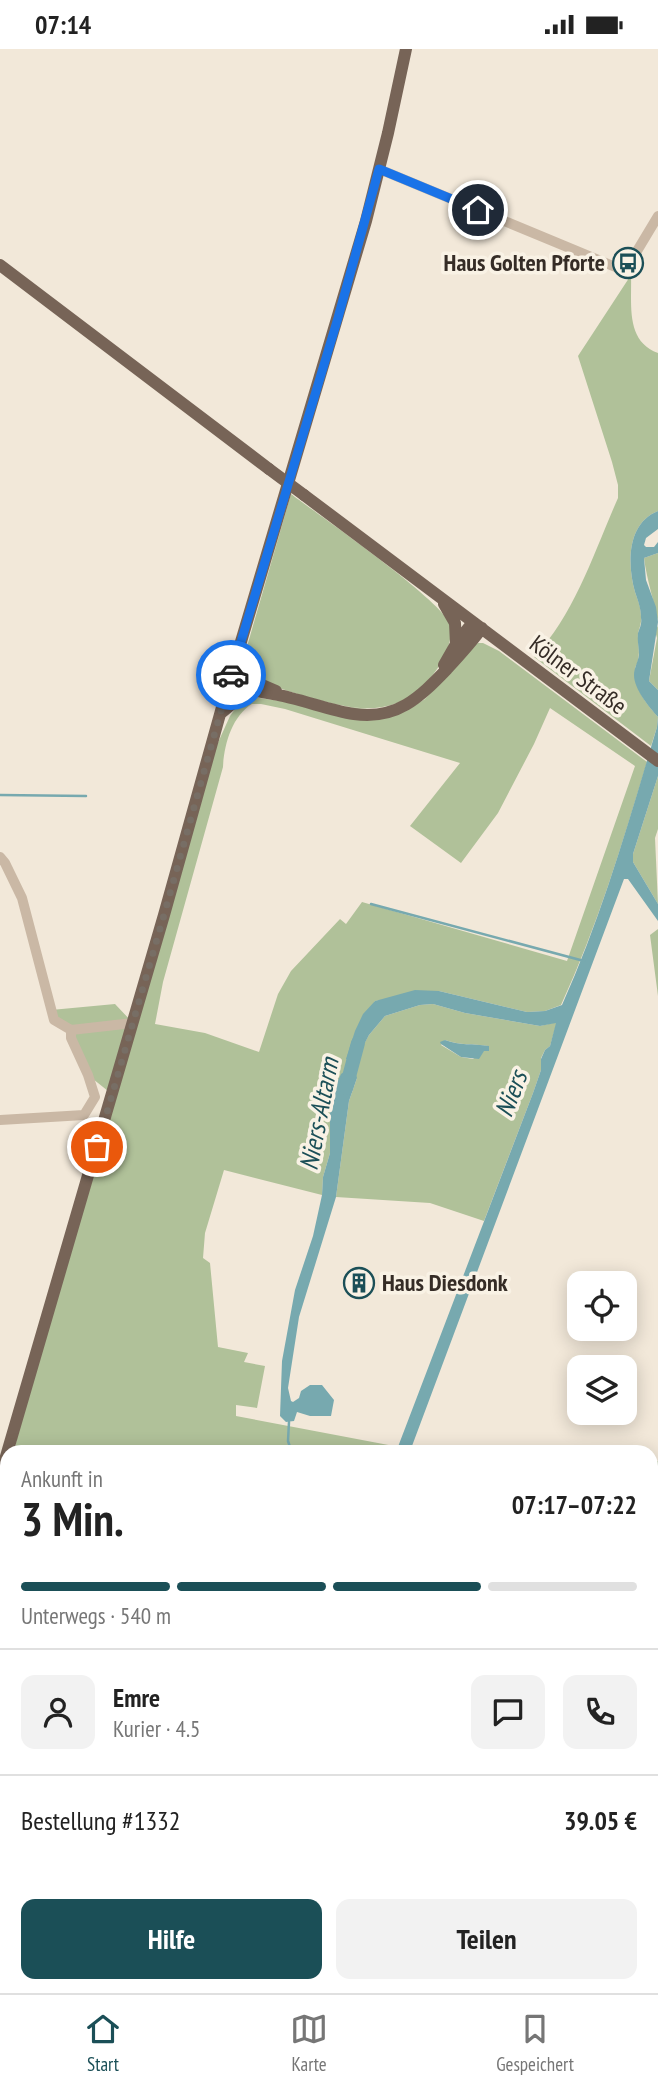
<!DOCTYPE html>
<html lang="de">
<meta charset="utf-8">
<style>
body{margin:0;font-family:"PT Sans Narrow",sans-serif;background:#f2f2f2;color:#222;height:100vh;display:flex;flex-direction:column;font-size:26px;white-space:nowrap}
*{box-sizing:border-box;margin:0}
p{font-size:23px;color:#767676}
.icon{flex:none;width:38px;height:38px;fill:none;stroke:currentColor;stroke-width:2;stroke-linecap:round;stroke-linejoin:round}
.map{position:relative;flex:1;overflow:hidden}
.side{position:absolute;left:0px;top:1396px;width:658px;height:548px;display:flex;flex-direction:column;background:#fff;border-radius:21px 21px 0 0;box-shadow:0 4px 18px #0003}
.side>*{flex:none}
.buttons{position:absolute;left:567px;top:1222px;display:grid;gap:14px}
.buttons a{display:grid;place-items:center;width:70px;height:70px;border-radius:14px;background:#fff;box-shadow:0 4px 18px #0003;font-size:35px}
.pin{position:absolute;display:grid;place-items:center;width:60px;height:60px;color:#fff;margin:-30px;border:4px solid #fff;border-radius:50%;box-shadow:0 2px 7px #0007}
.courier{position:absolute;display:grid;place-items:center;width:70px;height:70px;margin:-35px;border:5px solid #1a73e8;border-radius:50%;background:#fff;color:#222;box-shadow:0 2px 9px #0007}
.head em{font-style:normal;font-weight:700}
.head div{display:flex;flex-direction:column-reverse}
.head{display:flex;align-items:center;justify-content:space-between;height:119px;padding:0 21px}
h1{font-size:46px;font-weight:700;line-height:52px}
.bar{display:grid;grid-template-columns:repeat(4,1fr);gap:10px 7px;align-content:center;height:84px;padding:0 21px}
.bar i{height:9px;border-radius:5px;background:#e0e0e0}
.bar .selected{background:#1b4f57}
.bar p{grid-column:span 4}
.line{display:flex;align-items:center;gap:18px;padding:0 21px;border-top:2px solid #e0e0e0}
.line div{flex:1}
.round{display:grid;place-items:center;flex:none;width:74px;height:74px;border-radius:14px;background:#f2f2f2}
.action{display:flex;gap:14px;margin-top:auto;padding:14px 21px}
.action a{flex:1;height:80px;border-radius:14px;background:#1b4f57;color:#fff;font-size:28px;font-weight:700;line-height:80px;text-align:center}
.action a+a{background:#f2f2f2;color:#222}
.status{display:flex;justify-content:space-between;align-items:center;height:49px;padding:0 35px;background:#fff;direction:ltr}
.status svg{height:19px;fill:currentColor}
.dock{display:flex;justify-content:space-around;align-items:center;height:98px;border-top:2px solid #e0e0e0;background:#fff;font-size:19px;color:#767676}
.dock a{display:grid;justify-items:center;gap:4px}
.dock .selected{color:#1b4f57}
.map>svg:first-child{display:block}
</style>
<div class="status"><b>07:14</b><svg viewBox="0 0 49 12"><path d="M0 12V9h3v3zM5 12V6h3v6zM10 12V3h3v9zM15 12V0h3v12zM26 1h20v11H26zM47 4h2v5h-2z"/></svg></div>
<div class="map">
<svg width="658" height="1944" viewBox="0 0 658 1944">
<rect width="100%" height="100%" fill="#f2e8d9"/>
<path fill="#b0c199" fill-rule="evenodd" d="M631,226c1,29 -6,66 27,78v158c-31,12 -31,53 -23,81 3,9 6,15 6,25 1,8 -4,14 -3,21 0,7 2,14 0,22 -1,7 -2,2 -3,10 -1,18 11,34 23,47l-1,10 -6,19 -117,-89c41,-43 60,-105 84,-159v-13l-6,-23 -34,-106z
M291,445c25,19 155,109 159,131 4,22 -12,46 -27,61 -24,23 -52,26 -83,19 -17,-3 -86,-22 -94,-34 -4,-7 -2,-15 0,-21z
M658,504v69c-4,-22 -11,-41 -14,-64z
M658,577v64l-9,-9 8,-43 -2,-7z
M478,594h5l16,8 148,111c-25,83 -50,165 -86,243l-16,6 -18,1 -88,-21 -64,10 -24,44 -4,13 8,2 14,-25 16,-19 35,-11 13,-1 32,9 75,13 17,-4 -7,24 -5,4 -4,8v12l-8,23 -49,128 -54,-18 -94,-6 13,-96 8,-23 -27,20v55l-7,24 -1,18 -98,-25 -19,63 -2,25 7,5 8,84 30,6 -4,9 21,4 -8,42 -21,-3v11l163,31 -3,5 -382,1 14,-70 85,-288 -25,-20 -17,-37 -20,-28 64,-6 18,19 83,-276 14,-31 8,-11 15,-8 34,5 117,10 21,-13 48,-53zM252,655h9l24,5 175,54 -50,63 51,37 37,-50 36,-69 16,-36 85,58 -68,195 -205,-59 -16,22 -6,-5 -49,52 -13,23 -19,58 -54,-19 -50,-9 8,-42 60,-215c1,-22 9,-51 29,-63zM445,991c16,6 27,3 43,6l-15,13 -12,-2 -20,-12z
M658,727v53l-3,9 3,66 -25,-42v-8z
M658,880v67l-8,-61z
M658,1412v426l-7,-57v-367z
M7,1434v119l-7,-3v-93z
M7,1800v137h61l2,7h-70v-106z
M254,1937h30l-4,7h-31z"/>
<path fill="#77a9af" d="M658,462v18l-12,9 -2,7 2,2h8l4,-5v11l-14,5 2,22 10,27 2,15 -9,59 9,9v86l-25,78v8l25,42v17l-30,-42h-4l-212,567 -4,6h-12l137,-359 8,-23v-11l4,-9 5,-4 6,-23 -16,3 -75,-13 -32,-9 -13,1 -35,11 -16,19 -13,25 -10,-1 9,-28 8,-17 12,-13 40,-11 24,1 88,21 18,-1 17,-6c40,-89 67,-184 95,-278l1,-10c-9,-10 -24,-28 -24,-42 0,-7 4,-13 5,-20 0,-7 -2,-15 -1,-22 2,-6 4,-9 3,-15 0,-10 -3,-17 -6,-26 -8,-28 -8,-69 23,-81z
M445,991c15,6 27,3 44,6v5h-5l-5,8 -18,-2 -20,-13 -1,-2z
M347,1021l8,2 2,6 -8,23 -13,96 -37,120 -11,71 3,13 2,1 6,-4 2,-7 9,-6h12l12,15 -3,16h-21l-13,-4 -3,9 -8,1 -6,-6 2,-55 13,-71 18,-54 9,-41 1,-18 7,-24v-55l11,-24z"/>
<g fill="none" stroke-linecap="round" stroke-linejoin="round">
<path stroke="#77a9af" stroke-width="2.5" d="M0,746l86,1
M371,855l213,57
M289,1373l-1,19 4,12"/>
<path stroke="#77a9af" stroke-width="14" d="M346,1039l12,-45"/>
<path stroke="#cab8a5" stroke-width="10" d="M379,120l246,102 33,-55
M0,808l5,6 17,35 32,122 17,10 62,-7
M0,1071l84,-5 11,-18 -7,-22 -17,-37v-8"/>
<path stroke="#776457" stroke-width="12" d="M0,216l269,204
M304,446l354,266
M444,555l11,19 1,21
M444,616l12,-21 17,-22
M232,623l44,19
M228,636c21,6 42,7 63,13 21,5 42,13 63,16 43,6 65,-16 93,-45 12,-13 24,-26 35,-41
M220,665l18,-15 14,-7
M7,1404l157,-538 65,-233 137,-461 22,-88 18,-84
M0,1427l7,-23"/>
<path stroke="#776457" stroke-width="12" d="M269,420l35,26"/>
</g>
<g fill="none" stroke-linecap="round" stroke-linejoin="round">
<path stroke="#776e65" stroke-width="7" stroke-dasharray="0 12.6" d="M97,1098l67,-232 67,-240"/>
<path stroke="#1a73e8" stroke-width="9" d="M231,626l107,-357 41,-149 99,41"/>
</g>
<defs>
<g id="bus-ring" transform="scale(1.575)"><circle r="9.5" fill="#f9f2e5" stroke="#1b4f57" stroke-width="1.5"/><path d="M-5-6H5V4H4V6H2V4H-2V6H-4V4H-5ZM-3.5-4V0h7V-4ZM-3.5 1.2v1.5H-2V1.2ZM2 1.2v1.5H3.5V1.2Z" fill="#1b4f57"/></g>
<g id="building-ring" transform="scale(1.575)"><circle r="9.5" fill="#f9f2e5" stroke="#1b4f57" stroke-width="1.5"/><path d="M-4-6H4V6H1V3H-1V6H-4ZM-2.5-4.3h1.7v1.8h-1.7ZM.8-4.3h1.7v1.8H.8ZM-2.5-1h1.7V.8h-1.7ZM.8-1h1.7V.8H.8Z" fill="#1b4f57"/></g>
</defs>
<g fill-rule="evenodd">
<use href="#bus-ring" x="628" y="214"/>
<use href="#building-ring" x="359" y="1234"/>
</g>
<g text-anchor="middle" stroke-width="7" stroke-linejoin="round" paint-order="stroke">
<g font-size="24" font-weight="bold" fill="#352c26" stroke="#f9f2e5" text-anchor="end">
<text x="605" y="222">Haus Golten Pforte</text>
<text x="382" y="1242" text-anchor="start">Haus Diesdonk</text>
</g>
<g font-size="24" fill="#352c26" stroke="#f9f2e5">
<text transform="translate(578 626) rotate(37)" y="8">Kölner Straße</text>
</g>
<g font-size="26" font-style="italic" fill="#1b4f57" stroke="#f9f2e5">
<text transform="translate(511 1045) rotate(-69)" y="9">Niers</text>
<text transform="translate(319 1065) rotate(-79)" y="9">Niers-Altarm</text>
</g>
</g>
</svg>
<div class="buttons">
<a><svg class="icon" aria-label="locate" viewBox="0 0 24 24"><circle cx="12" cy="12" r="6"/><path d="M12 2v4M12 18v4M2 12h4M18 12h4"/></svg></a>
<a><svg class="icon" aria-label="layers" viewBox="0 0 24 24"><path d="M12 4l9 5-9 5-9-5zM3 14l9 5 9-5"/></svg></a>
</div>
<div class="pin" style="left:97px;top:1098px;background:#ea580c"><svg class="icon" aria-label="bag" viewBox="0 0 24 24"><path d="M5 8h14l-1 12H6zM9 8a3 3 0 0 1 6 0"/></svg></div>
<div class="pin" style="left:478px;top:161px;background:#1f2937"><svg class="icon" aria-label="home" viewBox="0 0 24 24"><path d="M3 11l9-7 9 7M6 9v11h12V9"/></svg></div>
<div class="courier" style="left:231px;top:626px"><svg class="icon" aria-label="car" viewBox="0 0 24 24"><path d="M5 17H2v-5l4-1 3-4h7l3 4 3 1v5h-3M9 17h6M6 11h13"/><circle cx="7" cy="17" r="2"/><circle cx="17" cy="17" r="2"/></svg></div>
<section class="side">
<div class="head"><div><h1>3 Min.</h1><p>Ankunft in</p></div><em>07:17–07:22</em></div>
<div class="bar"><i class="selected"></i><i class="selected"></i><i class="selected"></i><i></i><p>Unterwegs · 540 m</p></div>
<div class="line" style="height:126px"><a class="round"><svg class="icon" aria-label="person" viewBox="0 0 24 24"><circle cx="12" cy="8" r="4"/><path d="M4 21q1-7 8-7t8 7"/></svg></a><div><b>Emre</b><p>Kurier · 4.5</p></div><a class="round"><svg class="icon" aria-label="chat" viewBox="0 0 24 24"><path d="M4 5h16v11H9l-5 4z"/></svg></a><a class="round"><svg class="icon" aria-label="phone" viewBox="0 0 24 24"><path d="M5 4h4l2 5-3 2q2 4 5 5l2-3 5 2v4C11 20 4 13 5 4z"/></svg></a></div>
<div class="line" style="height:91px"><div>Bestellung #1332</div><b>39.05 €</b></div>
<div class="action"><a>Hilfe</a><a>Teilen</a></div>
</section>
</div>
<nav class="dock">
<a class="selected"><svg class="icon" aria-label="home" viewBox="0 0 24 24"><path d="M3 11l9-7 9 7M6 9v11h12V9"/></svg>Start</a>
<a><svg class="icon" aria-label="map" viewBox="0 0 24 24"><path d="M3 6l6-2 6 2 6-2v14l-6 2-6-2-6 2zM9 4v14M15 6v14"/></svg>Karte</a>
<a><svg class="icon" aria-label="saved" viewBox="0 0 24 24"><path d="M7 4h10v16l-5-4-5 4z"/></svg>Gespeichert</a>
</nav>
